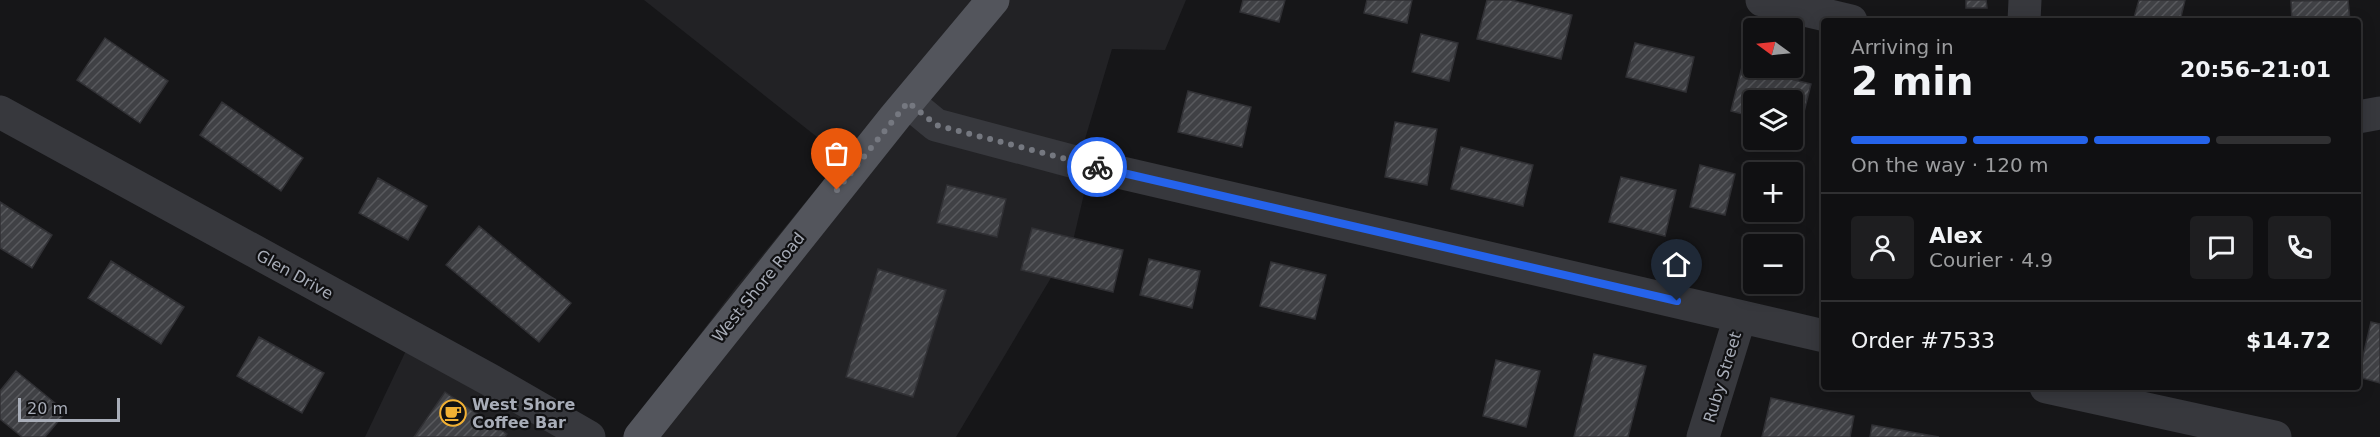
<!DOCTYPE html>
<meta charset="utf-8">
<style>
body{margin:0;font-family:"DejaVu Sans",sans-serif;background:#1e1e20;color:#f1f3f6;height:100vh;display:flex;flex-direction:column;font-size:22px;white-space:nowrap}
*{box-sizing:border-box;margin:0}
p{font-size:20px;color:#9c9d9f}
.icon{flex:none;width:33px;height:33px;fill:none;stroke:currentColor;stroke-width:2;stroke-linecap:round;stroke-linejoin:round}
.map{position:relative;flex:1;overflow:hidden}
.panel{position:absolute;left:1821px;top:18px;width:540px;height:372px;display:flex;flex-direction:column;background:#101012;border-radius:6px;box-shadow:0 3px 15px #0003,0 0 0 2px #303032}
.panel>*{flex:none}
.needle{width:39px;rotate:285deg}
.buttons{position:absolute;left:1743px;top:18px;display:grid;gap:12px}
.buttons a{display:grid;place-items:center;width:60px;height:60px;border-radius:6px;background:#101012;box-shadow:0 3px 15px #0003,0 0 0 2px #303032;font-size:30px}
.scale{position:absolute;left:18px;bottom:15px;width:102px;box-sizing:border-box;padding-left:6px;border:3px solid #a8adb8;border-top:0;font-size:16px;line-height:21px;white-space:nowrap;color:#a8adb8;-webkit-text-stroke:4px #111113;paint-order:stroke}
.pin{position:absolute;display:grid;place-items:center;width:51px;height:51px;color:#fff;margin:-62px -26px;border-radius:50% 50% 50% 0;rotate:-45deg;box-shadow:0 0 6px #0007}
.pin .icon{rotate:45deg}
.courier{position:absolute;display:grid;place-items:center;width:60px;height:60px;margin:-30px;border:4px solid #2563eb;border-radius:50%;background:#fff;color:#222;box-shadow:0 2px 8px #0007}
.headline em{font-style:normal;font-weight:800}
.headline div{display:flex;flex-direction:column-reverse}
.headline{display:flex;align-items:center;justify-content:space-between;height:102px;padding:0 30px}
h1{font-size:39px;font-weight:800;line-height:45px}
.bar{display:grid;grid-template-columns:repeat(4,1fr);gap:9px 6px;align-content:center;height:72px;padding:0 30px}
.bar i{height:8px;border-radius:4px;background:#303032}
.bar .selected{background:#2563eb}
.bar p{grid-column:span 4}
.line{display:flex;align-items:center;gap:15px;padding:0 30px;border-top:2px solid #303032}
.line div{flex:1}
.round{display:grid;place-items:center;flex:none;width:63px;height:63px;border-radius:6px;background:#1e1e20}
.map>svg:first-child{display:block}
</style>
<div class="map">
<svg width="2380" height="437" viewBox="0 0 2380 437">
<defs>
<pattern id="building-hatch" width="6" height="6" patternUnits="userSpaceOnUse" patternTransform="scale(1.5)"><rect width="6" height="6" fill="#404145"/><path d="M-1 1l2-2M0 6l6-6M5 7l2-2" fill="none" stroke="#595a5e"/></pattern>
</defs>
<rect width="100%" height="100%" fill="#161618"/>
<path fill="#222225" d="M644,0h542l-21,50 -53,-1 -30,100 9,15 -18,77 -117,196h-334l114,-150 104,-127 -4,-8z
M412,338l173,99h-220z"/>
<path fill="url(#building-hatch)" stroke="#303034" stroke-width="1.5" d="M1243,0h42l-6,22 -39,-10z
M1367,0h45l-5,23 -43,-10z
M1487,0h24l61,15 -11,44 -84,-20z
M1966,0h20l1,8h-21z
M2139,0h46l-5,21h-47z
M2348,0l2,21h-58l-1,-20z
M1421,34l37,9 -9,38 -37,-9z
M105,38l63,43 -28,42 -63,-43z
M1635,43l59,14 -8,35 -60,-15z
M1742,67l69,17 -11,44 -8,-1v-27h-38v17l-23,-6z
M1188,91l63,16 -9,40 -64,-15z
M222,102l81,56 -22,33 -81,-56z
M1395,122l42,7 -10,56 -42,-8z
M1461,147l72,18 -10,41 -72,-17z
M1700,165l35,9 -10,41 -35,-8z
M1621,177l55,13 -11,46 -56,-14z
M378,178l49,28 -19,34 -49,-27z
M947,185l59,14 -9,38 -60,-14z
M0,202l52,33 -20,33 -32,-20z
M1754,204v8h32l-1,7 -33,-8z
M479,226l92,77 -32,39 -93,-77z
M1032,228l91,22 -10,42 -92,-22z
M1149,259l51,12 -8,37 -52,-13z
M111,261l73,46 -23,37 -73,-46z
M1271,262l55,13 -11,44 -55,-13z
M878,269l68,21 -33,107 -67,-20z
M2371,322l9,2v59l-22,-6z
M259,337l65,36 -22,40 -65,-37z
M1594,354l52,12 -18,71h-54z
M1496,360l44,11 -14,56 -43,-11z
M16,371l50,41 -21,25h-23l-22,-18v-28z
M445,392l62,42 -2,3h-91z
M1771,398l83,18 -4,21h-88z
M1872,425l67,12h-69z"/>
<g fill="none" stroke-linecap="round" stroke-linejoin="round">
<path stroke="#37383d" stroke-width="33" d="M1762,0l89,21
M2024,21l1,-21
M908,102l28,23 139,37 749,174
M0,112l490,268 99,57
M2358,117l22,-4
M2046,387l229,50
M1703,437l37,-120"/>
<path stroke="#53555c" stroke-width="33" d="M640,437l255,-320 98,-117"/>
</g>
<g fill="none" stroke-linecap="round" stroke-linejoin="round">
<path stroke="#757880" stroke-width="6" stroke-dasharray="0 10.8" d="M837,190l71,-88 28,23 161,42"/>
<path stroke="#2563eb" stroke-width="8" d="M1097,167l580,134"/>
</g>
<defs>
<g id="cafe-ring" transform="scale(1.35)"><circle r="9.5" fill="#111113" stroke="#f2b134" stroke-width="1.5"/><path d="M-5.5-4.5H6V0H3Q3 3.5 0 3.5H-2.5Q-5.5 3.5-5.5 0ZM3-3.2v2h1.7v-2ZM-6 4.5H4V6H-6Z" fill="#f2b134"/></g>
</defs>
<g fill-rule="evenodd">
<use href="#cafe-ring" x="453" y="413"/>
</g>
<g text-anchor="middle" stroke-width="4.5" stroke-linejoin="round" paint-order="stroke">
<g font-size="16" fill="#a8adb8" stroke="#111113">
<text transform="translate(295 274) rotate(29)" y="6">Glen Drive</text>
<text transform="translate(758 287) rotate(-51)" y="6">West Shore Road</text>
<text transform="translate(1722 377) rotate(-73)" y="6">Ruby Street</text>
</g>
<g font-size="16" font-weight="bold" fill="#a8adb8" stroke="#111113" text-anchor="start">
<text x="472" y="410">West Shore<tspan x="472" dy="18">Coffee Bar</tspan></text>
</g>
</g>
</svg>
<div class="buttons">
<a><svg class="needle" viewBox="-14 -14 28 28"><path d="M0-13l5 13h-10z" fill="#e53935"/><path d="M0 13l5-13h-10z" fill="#9c9d9f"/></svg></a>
<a><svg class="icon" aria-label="layers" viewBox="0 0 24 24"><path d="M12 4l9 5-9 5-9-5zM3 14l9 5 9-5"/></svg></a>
<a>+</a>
<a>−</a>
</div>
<div class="scale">20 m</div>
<div class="pin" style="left:837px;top:190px;background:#ea580c"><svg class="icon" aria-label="bag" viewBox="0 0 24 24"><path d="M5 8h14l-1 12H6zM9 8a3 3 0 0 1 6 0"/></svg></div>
<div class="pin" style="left:1677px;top:301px;background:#1f2937"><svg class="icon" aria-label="home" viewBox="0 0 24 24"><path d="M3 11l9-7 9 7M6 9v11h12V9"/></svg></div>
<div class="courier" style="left:1097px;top:167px"><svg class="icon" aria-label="bike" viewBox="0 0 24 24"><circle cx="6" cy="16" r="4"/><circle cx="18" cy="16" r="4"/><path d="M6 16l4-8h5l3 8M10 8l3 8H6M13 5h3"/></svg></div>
<section class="panel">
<div class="headline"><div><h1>2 min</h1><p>Arriving in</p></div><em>20:56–21:01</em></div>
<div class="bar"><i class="selected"></i><i class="selected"></i><i class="selected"></i><i></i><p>On the way · 120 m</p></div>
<div class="line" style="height:108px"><a class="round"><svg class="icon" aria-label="person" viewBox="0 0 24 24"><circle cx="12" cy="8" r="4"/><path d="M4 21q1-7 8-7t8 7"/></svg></a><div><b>Alex</b><p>Courier · 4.9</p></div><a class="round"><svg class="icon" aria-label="chat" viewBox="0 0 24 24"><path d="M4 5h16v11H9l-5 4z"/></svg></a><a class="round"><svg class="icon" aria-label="phone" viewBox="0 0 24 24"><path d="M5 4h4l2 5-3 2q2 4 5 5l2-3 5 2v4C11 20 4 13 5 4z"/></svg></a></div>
<div class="line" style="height:78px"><div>Order #7533</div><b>$14.72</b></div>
</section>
</div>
